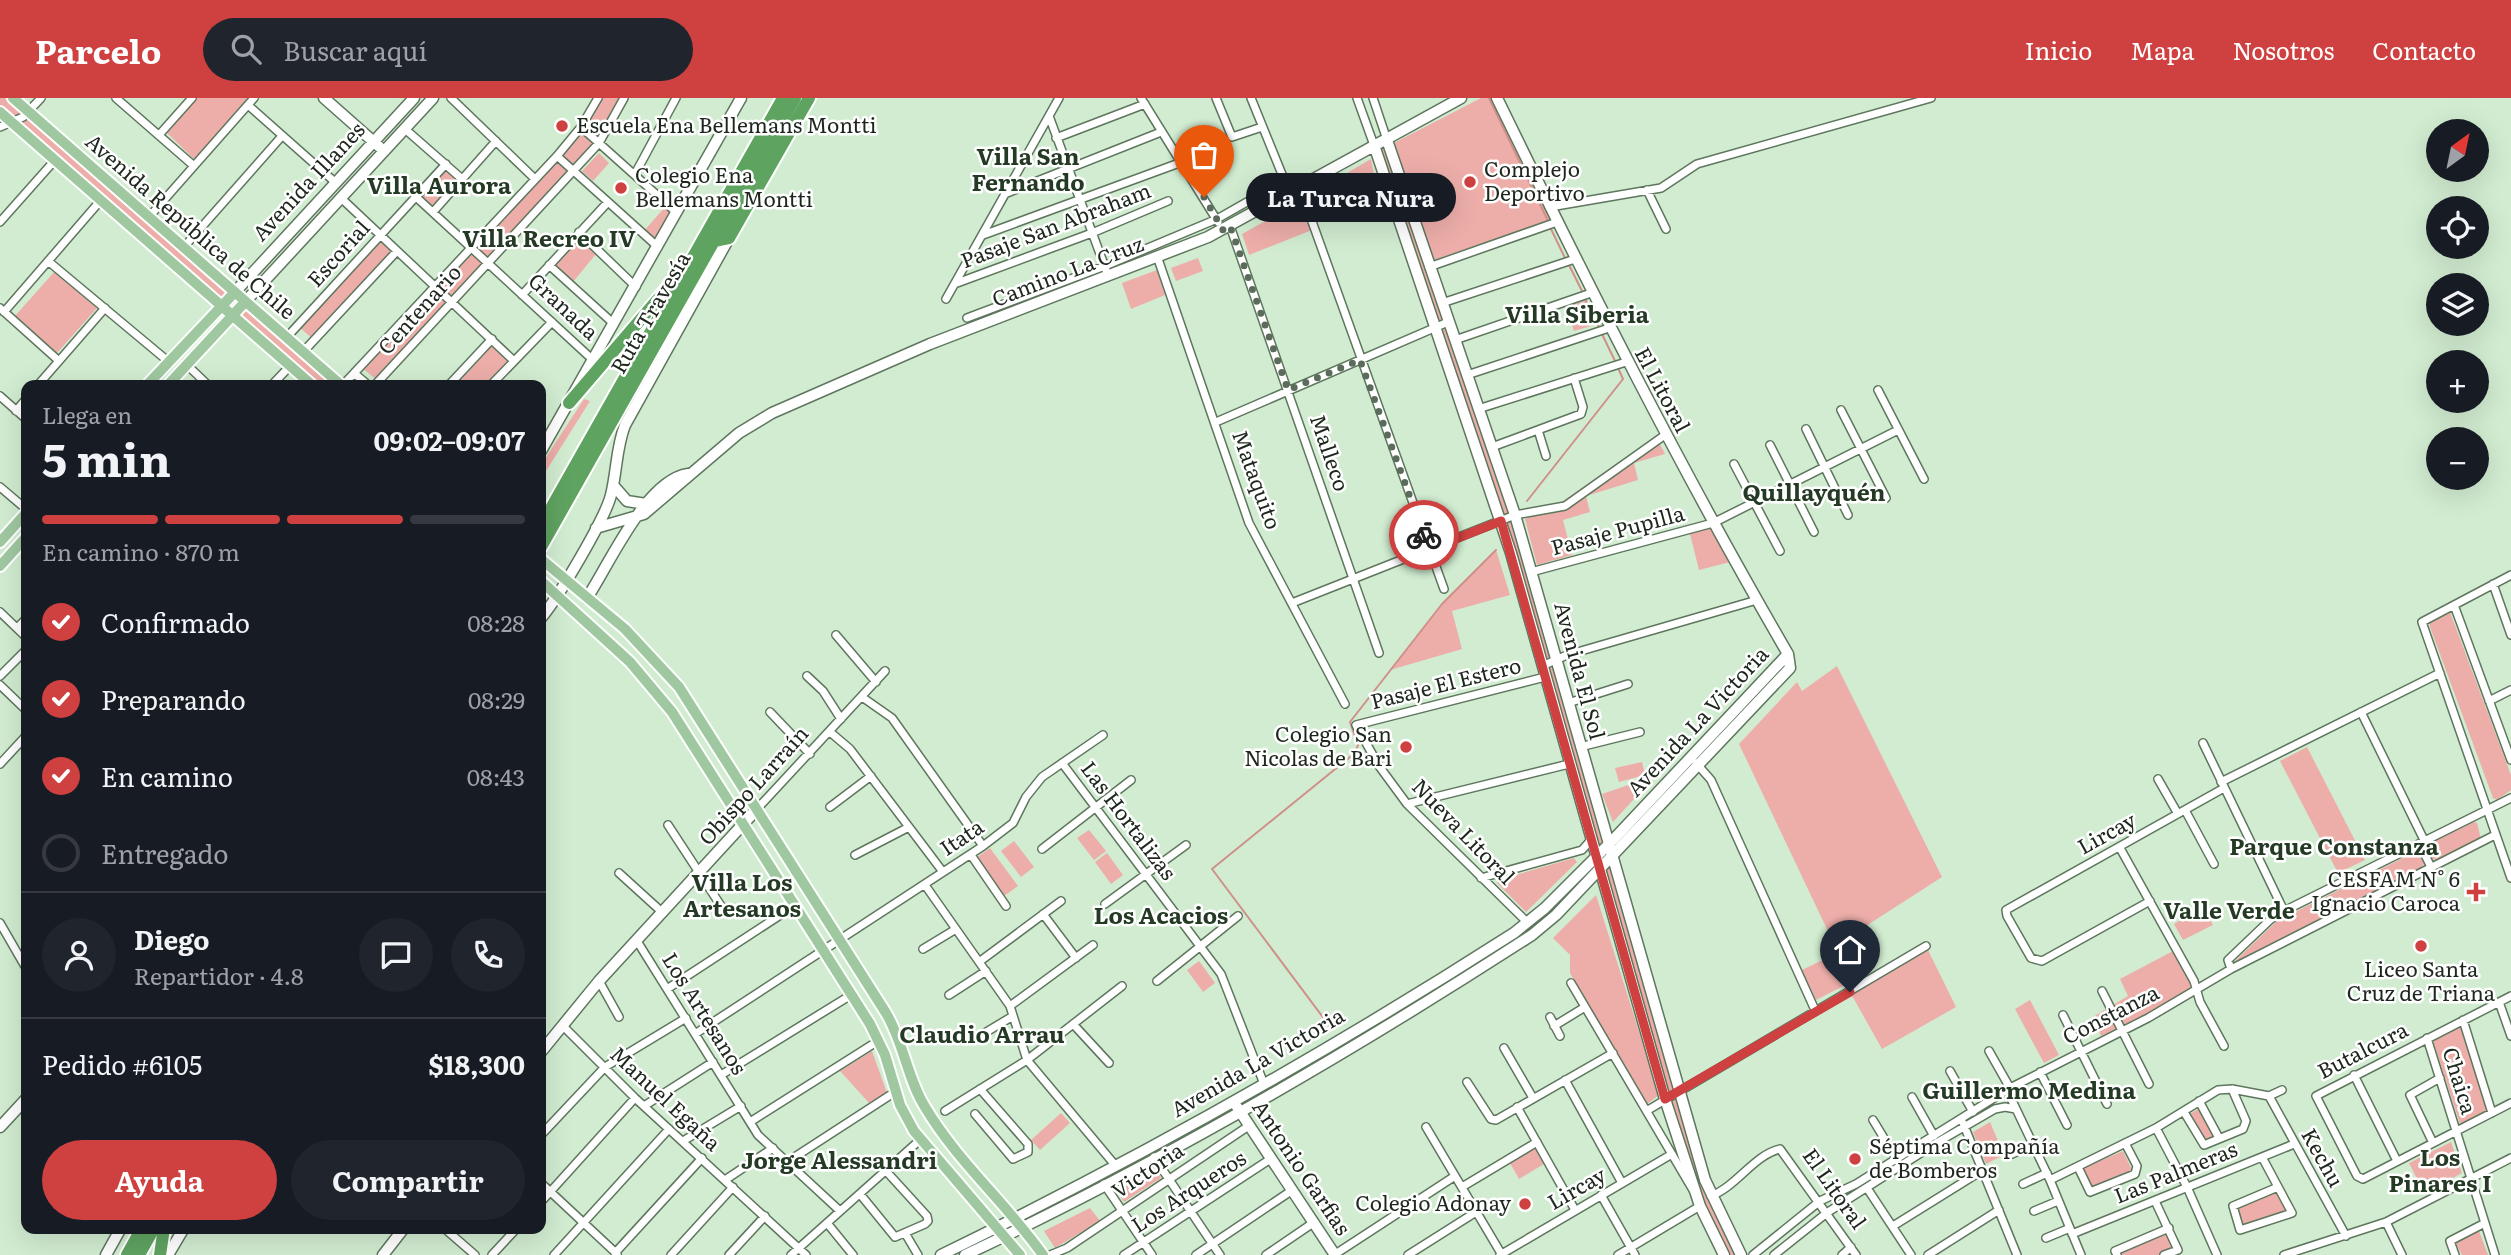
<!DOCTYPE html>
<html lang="es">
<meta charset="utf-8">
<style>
body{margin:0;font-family:Literata,serif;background:#20242c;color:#f1f3f6;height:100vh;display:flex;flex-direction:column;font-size:26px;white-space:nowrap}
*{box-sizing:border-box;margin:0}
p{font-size:23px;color:#9ea1a6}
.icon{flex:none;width:38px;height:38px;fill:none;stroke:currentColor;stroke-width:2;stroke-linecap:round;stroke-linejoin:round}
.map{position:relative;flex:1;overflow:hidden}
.panel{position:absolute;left:21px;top:282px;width:525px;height:854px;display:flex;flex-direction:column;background:#171b24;border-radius:14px;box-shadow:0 7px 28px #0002}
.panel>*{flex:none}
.needle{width:46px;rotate:33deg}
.controls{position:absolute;left:2426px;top:21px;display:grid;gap:14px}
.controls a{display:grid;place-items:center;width:63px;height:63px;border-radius:50%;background:#171b24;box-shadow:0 7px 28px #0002;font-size:35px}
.pin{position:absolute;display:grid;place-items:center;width:60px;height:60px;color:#fff;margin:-72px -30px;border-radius:50% 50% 50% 0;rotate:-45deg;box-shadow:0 0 7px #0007}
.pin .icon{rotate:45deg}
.courier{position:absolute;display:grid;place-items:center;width:70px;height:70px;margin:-35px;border:5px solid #cf4040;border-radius:50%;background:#fff;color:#222;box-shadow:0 2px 9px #0007}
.bubble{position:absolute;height:49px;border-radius:24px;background:#171b24;box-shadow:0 7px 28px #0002;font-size:23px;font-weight:700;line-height:49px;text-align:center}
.head em{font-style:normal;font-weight:700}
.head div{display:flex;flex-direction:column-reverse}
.head{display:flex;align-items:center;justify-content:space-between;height:119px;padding:0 21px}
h1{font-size:46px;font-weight:700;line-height:52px}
.bar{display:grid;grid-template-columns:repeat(4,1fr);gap:10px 7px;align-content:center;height:84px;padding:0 21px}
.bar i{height:9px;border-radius:5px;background:#363941}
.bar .selected{background:#cf4040}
.bar p{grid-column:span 4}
.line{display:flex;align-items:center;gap:18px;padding:0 21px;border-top:2px solid #363941}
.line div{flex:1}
.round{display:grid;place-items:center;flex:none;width:74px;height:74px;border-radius:37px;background:#20242c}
ol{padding:0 21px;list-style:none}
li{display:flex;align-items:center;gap:21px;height:77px}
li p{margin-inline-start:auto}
li .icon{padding:7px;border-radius:50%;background:#cf4040;color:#fff;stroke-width:4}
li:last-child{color:#9ea1a6}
li i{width:38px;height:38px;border:4px solid #363941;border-radius:50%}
.cta{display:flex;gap:14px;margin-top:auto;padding:14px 21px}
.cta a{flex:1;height:80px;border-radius:42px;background:#cf4040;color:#fff;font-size:28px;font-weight:700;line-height:80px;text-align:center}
.cta a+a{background:#20242c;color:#f1f3f6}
header{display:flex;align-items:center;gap:42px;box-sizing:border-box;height:98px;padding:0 35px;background:#cf4040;color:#fff}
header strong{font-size:33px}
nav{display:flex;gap:38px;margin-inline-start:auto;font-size:24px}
.search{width:490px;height:63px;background:#20242c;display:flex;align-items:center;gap:18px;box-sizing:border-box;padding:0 24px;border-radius:38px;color:#9ea1a6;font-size:26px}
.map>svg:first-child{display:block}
</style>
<header>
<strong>Parcelo</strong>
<div class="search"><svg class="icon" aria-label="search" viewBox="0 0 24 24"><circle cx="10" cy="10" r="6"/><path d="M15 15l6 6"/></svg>Buscar aquí</div>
<nav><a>Inicio</a><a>Mapa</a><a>Nosotros</a><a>Contacto</a></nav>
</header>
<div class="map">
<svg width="2511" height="1157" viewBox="0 0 2511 1157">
<rect width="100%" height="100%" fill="#d1ecd1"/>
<path fill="#edaea9" d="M0,0h5l329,287h-17l-317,-277z
M195,0h53l-54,61 -28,-27z
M600,0h22l-24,44 -220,239 -17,-14 197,-210z
M1481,0h11l62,121 -123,42 -39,-117z
M1385,50l132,375 81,306 104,353 35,73h-9l-35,-79 -145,-502 -170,-523z
M599,55l10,10 -16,18 -11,-10z
M1371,61l7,37 -62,26 -9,-26z
M446,66l16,15 -29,33 -18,-16z
M1301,103l11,29 -63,25 -7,-21z
M665,109l6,5 -16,31 -12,-11z
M379,141l14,13 -80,87 -14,-12z
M579,141l17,15 -23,28 -19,-17z
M1198,160l5,13 -27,10 -5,-13z
M1157,172l8,25 -34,14 -9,-26z
M55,173l42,37 -40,45 -42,-37z
M1586,202l12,24 -24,7 -9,-24z
M492,248l16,15 -23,24h-29z
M584,301l6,2 -49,78v-14z
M1656,338l9,18 -31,9 4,17 -52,16 4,16 -27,8 9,35 -35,10 -12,-46 28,-11z
M1711,430l19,34 -31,8 -9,-36z
M1496,452l14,45 -58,16 10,38 -72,21 52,-66z
M2450,514l61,163v15l-14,10 -4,-2 -63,-171 -1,-5z
M1837,568l105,211 -107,69 -96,-202 58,-62 5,9z
M2307,649l58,113 -27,13 -58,-112z
M1642,664l3,13 -26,7 -4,-14z
M1655,678l-42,46 -11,-28z
M2474,724l3,1 4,16 -45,21 -4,-1 -6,-11 2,-4z
M1089,732l17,21 -12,9 -17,-22z
M1014,743l20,26 -13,10 -20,-26z
M990,750l28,38 -14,10 -28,-38z
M1107,755l16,22 -12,9 -16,-22z
M2419,755l5,11 -3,4 -188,95 44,-42 134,-67z
M1574,760l3,4 -51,50 -29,-29 1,-3z
M1596,797l63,200 -12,9 -77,-131v-18l-17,-17z
M2203,809l10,18 -30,15 -9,-16z
M1926,848l30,61 -74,42 -32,-57z
M2173,853l20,35 -49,31 -43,19 -8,-19 35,-21 -8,-17z
M1835,856l16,28 -35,18 -14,-30z
M1199,863l16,22 -12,9 -16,-22z
M2030,902l29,55 -15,8 -29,-54z
M2461,928l26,84 -27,14 -27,-83z
M872,953l15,42 -18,10 -29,-32z
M2200,1010l15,30 -11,5 -14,-29z
M1061,1015l9,10 -30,27 -9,-10z
M1990,1024l14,33 -18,9 -13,-32z
M2451,1044l11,31 -38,20 -15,-30z
M1535,1050l9,16 -25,15 -9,-16z
M2123,1053l9,19 -42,18 -9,-19z
M1157,1073l4,7 -37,24 -6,-9 3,-4z
M2276,1092l11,23 -44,13 -6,-19z
M1090,1110l10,13 -45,27 -11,-17z
M2169,1130l9,22 -14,5h-47l-2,-4z
M2479,1133l9,24h-26l-7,-13z"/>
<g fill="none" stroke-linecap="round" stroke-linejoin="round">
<path stroke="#d0908a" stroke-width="2" d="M1489,0l59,123
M1551,131l14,29
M1569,167l13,26
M1585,201l14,28
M1602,236l13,27
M1527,403l96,-122 -5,-11
M1331,930l-119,-159 143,-116 3,-8 -8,-23 92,-118 54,-54"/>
<g stroke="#5e765e" stroke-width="10">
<path id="street" d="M116,0l78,68
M451,0l84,81
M1141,0l77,124
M1216,0l16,39 30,-10
M1251,0l39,96
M1357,0l18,50
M1373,0l14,42
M248,7l88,78
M1049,18l57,154
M0,29l23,-10 18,-19
M581,29l96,86
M405,31l57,50
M159,37l33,-37
M1056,40l89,-34
M557,58l101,91
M635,76l41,-76
M1300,90l144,401
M1647,92l19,39
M1007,95l154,-61
M415,98l178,164
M341,100l173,163
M1550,109l111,-19 36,-24 234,-66
M433,114l63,-71
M149,119l105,-119
M0,124l55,-62
M1230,128l149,427
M579,134l57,55
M983,137l199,-73
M184,149l98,-111
M1158,161l91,264 96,181
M48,163l121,101
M549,167l65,59
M1429,169l128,-45
M957,185l135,-50 76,-32
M522,197l86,-93
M946,201l113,-201
M1442,205l133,-44
M0,210l59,53
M4,214l97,-112
M967,220l138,-52 112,-47 67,-38
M287,239l159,-173
M1455,242l136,-47
M303,254l94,-101
M187,267l21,20
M354,275l14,12
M1467,277l142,-47
M38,287l67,-77
M272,287l18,-19
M343,287l214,-229 24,-29 17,-29
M375,287l224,-242 25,-45
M449,287l43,-46
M491,287l61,-63
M1878,292l46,89
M0,298l26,23
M1478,311l148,-47
M1841,312l45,88
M16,313l10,-12
M1216,324l232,-100
M1806,331l42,86
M1538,332l8,26
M1770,347l44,87
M1492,349l89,-33 2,-7 -9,-29
M1734,366l46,87
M0,389l26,22
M1531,474l182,-49 185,-93
M2511,477l-89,47 89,256
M2493,486l18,51
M1292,505l223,-88 50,-9 100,-71
M2454,507l57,155
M0,514l26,25
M17,530l9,-9
M836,537l40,47
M1542,568l25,-11 190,-55
M0,578l26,-26
M807,578l16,15 18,28
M0,587l26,25
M862,599l30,21 91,128
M2489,603l22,-11
M1568,605l60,-19
M770,614l40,42
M2361,614l64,130
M830,634l20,17 93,123
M2203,645l81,168
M1580,649l60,-15
M1062,665l159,211 43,110
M1696,665l15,17 104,230
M0,666l26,-28
M2158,681l20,35
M2221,684l219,-109
M1407,706l162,-40
M830,709l41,-31
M757,711l128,-138
M2185,712l29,54
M668,727l55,84
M2420,747l11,22
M2120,750l74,133 6,21 24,44
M1042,751l89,-69
M855,757l54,-28
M971,757l35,51
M619,775l44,40
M1481,780l101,-28 8,-9
M925,787l85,121 17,54 88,105
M2150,803l-108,60 -11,-3 -24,-42 -1,-6 218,-122
M1105,806l81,-59
M1043,816l33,44
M0,825l26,45
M1528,825l-121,-119 -28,-38 -23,-41 189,-48
M637,843l121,194 82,76
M923,851l33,-20
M979,864l82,-61
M2231,871l-3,-9 43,-41 13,-8 227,-113
M599,883l20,36
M1157,883l81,-65
M1571,885l122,207
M667,891l127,-83
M2102,893l47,93
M949,897l37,-24
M2511,898l-195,100 41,80 6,3 148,-76
M2499,904l12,34
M1010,908l83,-61
M2063,917l44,89
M1550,919l10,19
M2463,922l29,93
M1073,926l36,39
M562,927l73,73 171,157
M1554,928l31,-19
M695,936l288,-188 30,-23 13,-26 16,-20 61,-42
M983,936l30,-18
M2427,940l68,217
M1504,950l29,50
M1989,953l21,37
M1950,973l23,41
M2040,974l27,53
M721,977l130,-80
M2354,977l43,86
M1565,982l57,103
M1467,984l24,37 5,1 117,-67
M2007,992l43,90 31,75
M2269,998l77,140
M2269,998l13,-6
M1912,999l22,39
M2199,1003l20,37
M644,1008l69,-44
M1517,1009l58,103
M1648,1012l278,-164
M945,1013l82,-51 95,-74
M2184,1014l20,33 39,-16 3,-8 -14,-32
M975,1016l38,45 15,-7v-8l-48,-55
M1873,1022l23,38
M750,1024l128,-81
M1963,1025l54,132
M1426,1029l76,128
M2156,1030l31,59 30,68
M541,1037l64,-68 81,-49
M683,1043l58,-35
M2433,1045l-23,-48 30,-17
M2012,1056l21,-10
M1154,1059l66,98
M2262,1059l30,56 -52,17 -7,-24 45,-19
M787,1064l108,-70
M2078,1069l12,25 45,-18 2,-8 -12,-23
M725,1082l48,-32
M2050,1082l106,-52 62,-38 14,-1 37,7
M541,1085l76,71
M1104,1086l48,71
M2023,1086l24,-11
M1462,1089l75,-45
M1867,1090l44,67
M860,1096l35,43 30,-13 3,-3 -1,-5 -41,-45
M1601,1097l34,60
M1711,1098c26,-10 43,-41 69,-47l76,106
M2155,1103l23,49 -14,5
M541,1104l94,-104
M2034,1113l24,-10
M2386,1124l16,33
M827,1125l26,32
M1893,1128l90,-56
M444,1130l31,27
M905,1135l13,22
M2072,1136l222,-90
M2046,1140l24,-10
M615,1155l87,-95
M492,1157l25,-27
M554,1157l115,-126
M671,1157l62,-68
M729,1157l36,-39
M791,1157l130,-116
M1050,1157l17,-7 183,-123
M1124,1157l148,-97
M1196,1157l95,-64
M1266,1157l47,-32
M1334,1157l121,-79
M1408,1157l68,-43
M1500,1157l172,-101
M1618,1157l82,-49
M1753,1157l67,-54 36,-17 154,-96 138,-70 83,-49 264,-134
M1774,1157l54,-43 110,-70 57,-33 10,-2 11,2
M1842,1157l9,-8
M1928,1157l71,-45
M2117,1157l-2,-4 54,-23
M2284,1157l102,-33 125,-64
M2455,1157l-5,-14 35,-18"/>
</g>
<g stroke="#5e765e" stroke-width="13">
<path id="secondary" d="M324,0l60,53
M1387,42l128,375 190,665 36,75
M1375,50l136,405 154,546 35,107 24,49
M235,194l179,-194
M245,204l188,-204
M541,353l200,-353
M613,387l14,16 19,3
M596,430l48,-14 95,-81 33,-20 158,-69 278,-107 253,-139
M587,500c22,-33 59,-118 101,-124
M541,520c17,-20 64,-99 70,-123 6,-24 5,-47 14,-70l104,-187
M541,954l58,-71 158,-172
M1237,1009l98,148
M0,1029l26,-28
M106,1157l15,-27
M168,1157l16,-27
M383,1157l21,-27
M941,1157c197,-96 389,-204 573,-322l31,-25 68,-68 175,-186
M965,1157c196,-92 386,-203 567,-320l24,-20 234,-247 -2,-14c-106,-182 -199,-367 -291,-556"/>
</g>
<g stroke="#fff" stroke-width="14">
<path id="primary" d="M13,0l328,287
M0,14l312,273
M147,287l88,-93
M168,287l77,-83
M0,444l26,-29
M541,461l84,70 54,58 207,326c18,30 21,65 39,94 32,54 82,97 118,148
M0,468l26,-29
M541,483l89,81 42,50 198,312 15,31 15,50 14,26 106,124"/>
</g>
<g stroke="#fff" stroke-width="16">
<path id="highway" d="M714,143l15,-3 80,-140
M569,305l102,-119
M541,428l242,-428
M541,449l254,-449
M127,1157l15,-27
M139,1157l15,-27
M160,1157l4,-27"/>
</g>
<use href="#street" stroke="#fff" stroke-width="7"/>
<use href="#secondary" stroke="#fff" stroke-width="10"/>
<use href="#primary" stroke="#9fc8a0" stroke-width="10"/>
<use href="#highway" stroke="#5fa361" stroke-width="12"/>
</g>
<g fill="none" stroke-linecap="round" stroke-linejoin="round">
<path stroke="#5c6c5c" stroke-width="7" stroke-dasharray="0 12.6" d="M1204,99l19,33 7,-4 58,164 72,-30 64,175"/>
<path stroke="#cf4040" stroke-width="9" d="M1424,437l6,14 71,-28 164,578 185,-107"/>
</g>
<g fill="#cf4040" stroke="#fff" stroke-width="2.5">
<circle cx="562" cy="28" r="7"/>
<circle cx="1470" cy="84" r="7"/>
<circle cx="621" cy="90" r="7"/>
<circle cx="1406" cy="649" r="7"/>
<path d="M2472.5 783.5h7v7h7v7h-7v7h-7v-7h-7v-7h7z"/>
<circle cx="2421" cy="848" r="7"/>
<circle cx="1855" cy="1061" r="7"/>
<circle cx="1525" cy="1106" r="7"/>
</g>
<g text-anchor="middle" stroke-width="5" stroke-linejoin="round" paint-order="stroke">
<g font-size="21" fill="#1d271d" stroke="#fff" text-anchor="start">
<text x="576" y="35">Escuela Ena Bellemans Montti</text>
<text x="1484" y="79">Complejo<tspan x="1484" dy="24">Deportivo</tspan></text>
<text x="635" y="85">Colegio Ena<tspan x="635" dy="24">Bellemans Montti</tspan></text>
<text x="1392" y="644" text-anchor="end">Colegio San<tspan x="1392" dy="24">Nicolas de Bari</tspan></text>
<text x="2460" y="789" text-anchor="end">CESFAM N° 6<tspan x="2460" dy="24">Ignacio Caroca</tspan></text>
<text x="2421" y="879" text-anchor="middle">Liceo Santa<tspan x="2421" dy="24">Cruz de Triana</tspan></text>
<text x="1869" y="1056">Séptima Compañía<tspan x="1869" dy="24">de Bomberos</tspan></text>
<text x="1511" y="1113" text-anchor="end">Colegio Adonay</text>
</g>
<g font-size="21" fill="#1d271d" stroke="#fff">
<text transform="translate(309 84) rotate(-47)" y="7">Avenida Illanes</text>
<text transform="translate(1056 128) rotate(-21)" y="7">Pasaje San Abraham</text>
<text transform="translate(190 129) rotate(41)" y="7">Avenida República de Chile</text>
<text transform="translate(339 156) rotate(-48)" y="7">Escorial</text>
<text transform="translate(1068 174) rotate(-21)" y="7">Camino La Cruz</text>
<text transform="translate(563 209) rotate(43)" y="7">Granada</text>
<text transform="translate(420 212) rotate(-48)" y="7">Centenario</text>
<text transform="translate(651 215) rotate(-60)" y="7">Ruta Travesía</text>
<text transform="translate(1662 292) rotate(62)" y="7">El Litoral</text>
<text transform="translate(1329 355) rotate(71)" y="7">Malleco</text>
<text transform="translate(1256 382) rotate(70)" y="7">Mataquito</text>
<text transform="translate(1618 433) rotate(-15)" y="7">Pasaje Pupilla</text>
<text transform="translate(1579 573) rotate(75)" y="7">Avenida El Sol</text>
<text transform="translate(1446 586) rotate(-14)" y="7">Pasaje El Estero</text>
<text transform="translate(1698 624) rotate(-47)" y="7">Avenida La Victoria</text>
<text transform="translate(754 688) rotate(-48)" y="7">Obispo Larraín</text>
<text transform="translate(1128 723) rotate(53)" y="7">Las Hortalizas</text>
<text transform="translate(1463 734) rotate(46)" y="7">Nueva Litoral</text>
<text transform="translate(2107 736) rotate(-29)" y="7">Lircay</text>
<text transform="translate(962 740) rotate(-34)" y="7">Itata</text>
<text transform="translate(704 916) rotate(58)" y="7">Los Artesanos</text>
<text transform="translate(2111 917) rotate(-27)" y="7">Constanza</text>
<text transform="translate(2363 953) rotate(-27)" y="7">Butalcura</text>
<text transform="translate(1258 965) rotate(-30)" y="7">Avenida La Victoria</text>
<text transform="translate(2459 983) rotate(73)" y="7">Chaica</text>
<text transform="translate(665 1001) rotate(43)" y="7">Manuel Egaña</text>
<text transform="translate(2322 1060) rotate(61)" y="7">Kechu</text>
<text transform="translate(1301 1070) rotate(56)" y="7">Antonio Garfias</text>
<text transform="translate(1148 1073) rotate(-34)" y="7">Victoria</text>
<text transform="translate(2176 1075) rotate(-22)" y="7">Las Palmeras</text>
<text transform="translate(1577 1091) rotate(-30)" y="7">Lircay</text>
<text transform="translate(1834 1091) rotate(55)" y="7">El Litoral</text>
<text transform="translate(1189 1094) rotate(-33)" y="7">Los Arqueros</text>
</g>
<g font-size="23" font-weight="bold" fill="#243a24" stroke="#fff">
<text x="1028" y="67">Villa San<tspan x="1028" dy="26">Fernando</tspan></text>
<text x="439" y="96">Villa Aurora</text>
<text x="549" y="149">Villa Recreo IV</text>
<text x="1577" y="225">Villa Siberia</text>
<text x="1814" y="403">Quillayquén</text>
<text x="2334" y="757">Parque Constanza</text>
<text x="742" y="793">Villa Los<tspan x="742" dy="26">Artesanos</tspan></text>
<text x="2229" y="821">Valle Verde</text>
<text x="1161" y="826">Los Acacios</text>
<text x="982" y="945">Claudio Arrau</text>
<text x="2029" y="1001">Guillermo Medina</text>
<text x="2440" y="1068">Los<tspan x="2440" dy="26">Pinares I</tspan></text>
<text x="839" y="1071">Jorge Alessandri</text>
</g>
</g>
</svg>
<div class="controls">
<a><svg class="needle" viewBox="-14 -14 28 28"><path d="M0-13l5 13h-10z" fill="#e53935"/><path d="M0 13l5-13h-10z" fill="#9ea1a6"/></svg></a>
<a><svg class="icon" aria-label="locate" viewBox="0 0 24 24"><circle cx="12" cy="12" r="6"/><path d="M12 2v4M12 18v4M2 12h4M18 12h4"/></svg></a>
<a><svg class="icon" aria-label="layers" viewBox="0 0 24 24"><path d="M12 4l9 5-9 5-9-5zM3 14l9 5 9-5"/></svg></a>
<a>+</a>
<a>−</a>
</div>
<div class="pin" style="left:1204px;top:99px;background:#ea580c"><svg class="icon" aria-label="bag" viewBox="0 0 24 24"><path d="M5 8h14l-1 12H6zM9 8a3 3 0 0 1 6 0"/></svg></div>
<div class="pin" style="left:1850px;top:894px;background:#1f2937"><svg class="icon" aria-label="home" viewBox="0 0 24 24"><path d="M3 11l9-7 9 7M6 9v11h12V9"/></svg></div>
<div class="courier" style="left:1424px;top:437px"><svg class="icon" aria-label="bike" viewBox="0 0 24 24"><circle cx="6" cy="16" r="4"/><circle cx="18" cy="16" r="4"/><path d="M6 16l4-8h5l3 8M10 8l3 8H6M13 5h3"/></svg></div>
<div class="bubble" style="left:1246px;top:75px;width:210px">La Turca Nura</div>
<section class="panel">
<div class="head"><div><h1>5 min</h1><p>Llega en</p></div><em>09:02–09:07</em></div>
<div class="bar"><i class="selected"></i><i class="selected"></i><i class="selected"></i><i></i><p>En camino · 870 m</p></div>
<ol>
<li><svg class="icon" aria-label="check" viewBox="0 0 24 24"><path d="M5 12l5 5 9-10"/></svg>Confirmado<p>08:28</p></li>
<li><svg class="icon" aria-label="check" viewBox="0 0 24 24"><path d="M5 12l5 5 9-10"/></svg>Preparando<p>08:29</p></li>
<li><svg class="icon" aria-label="check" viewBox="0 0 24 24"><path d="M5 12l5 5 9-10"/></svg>En camino<p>08:43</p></li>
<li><i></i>Entregado</li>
</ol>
<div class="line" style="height:126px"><a class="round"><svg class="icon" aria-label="person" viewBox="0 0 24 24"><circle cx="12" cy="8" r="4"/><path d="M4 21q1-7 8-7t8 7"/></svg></a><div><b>Diego</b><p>Repartidor · 4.8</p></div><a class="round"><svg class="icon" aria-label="chat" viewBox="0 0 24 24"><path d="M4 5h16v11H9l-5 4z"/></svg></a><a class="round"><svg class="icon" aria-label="phone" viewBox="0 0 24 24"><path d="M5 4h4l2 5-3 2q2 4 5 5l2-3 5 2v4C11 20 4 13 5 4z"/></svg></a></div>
<div class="line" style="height:91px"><div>Pedido #6105</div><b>$18,300</b></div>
<div class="cta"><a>Ayuda</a><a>Compartir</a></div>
</section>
</div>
